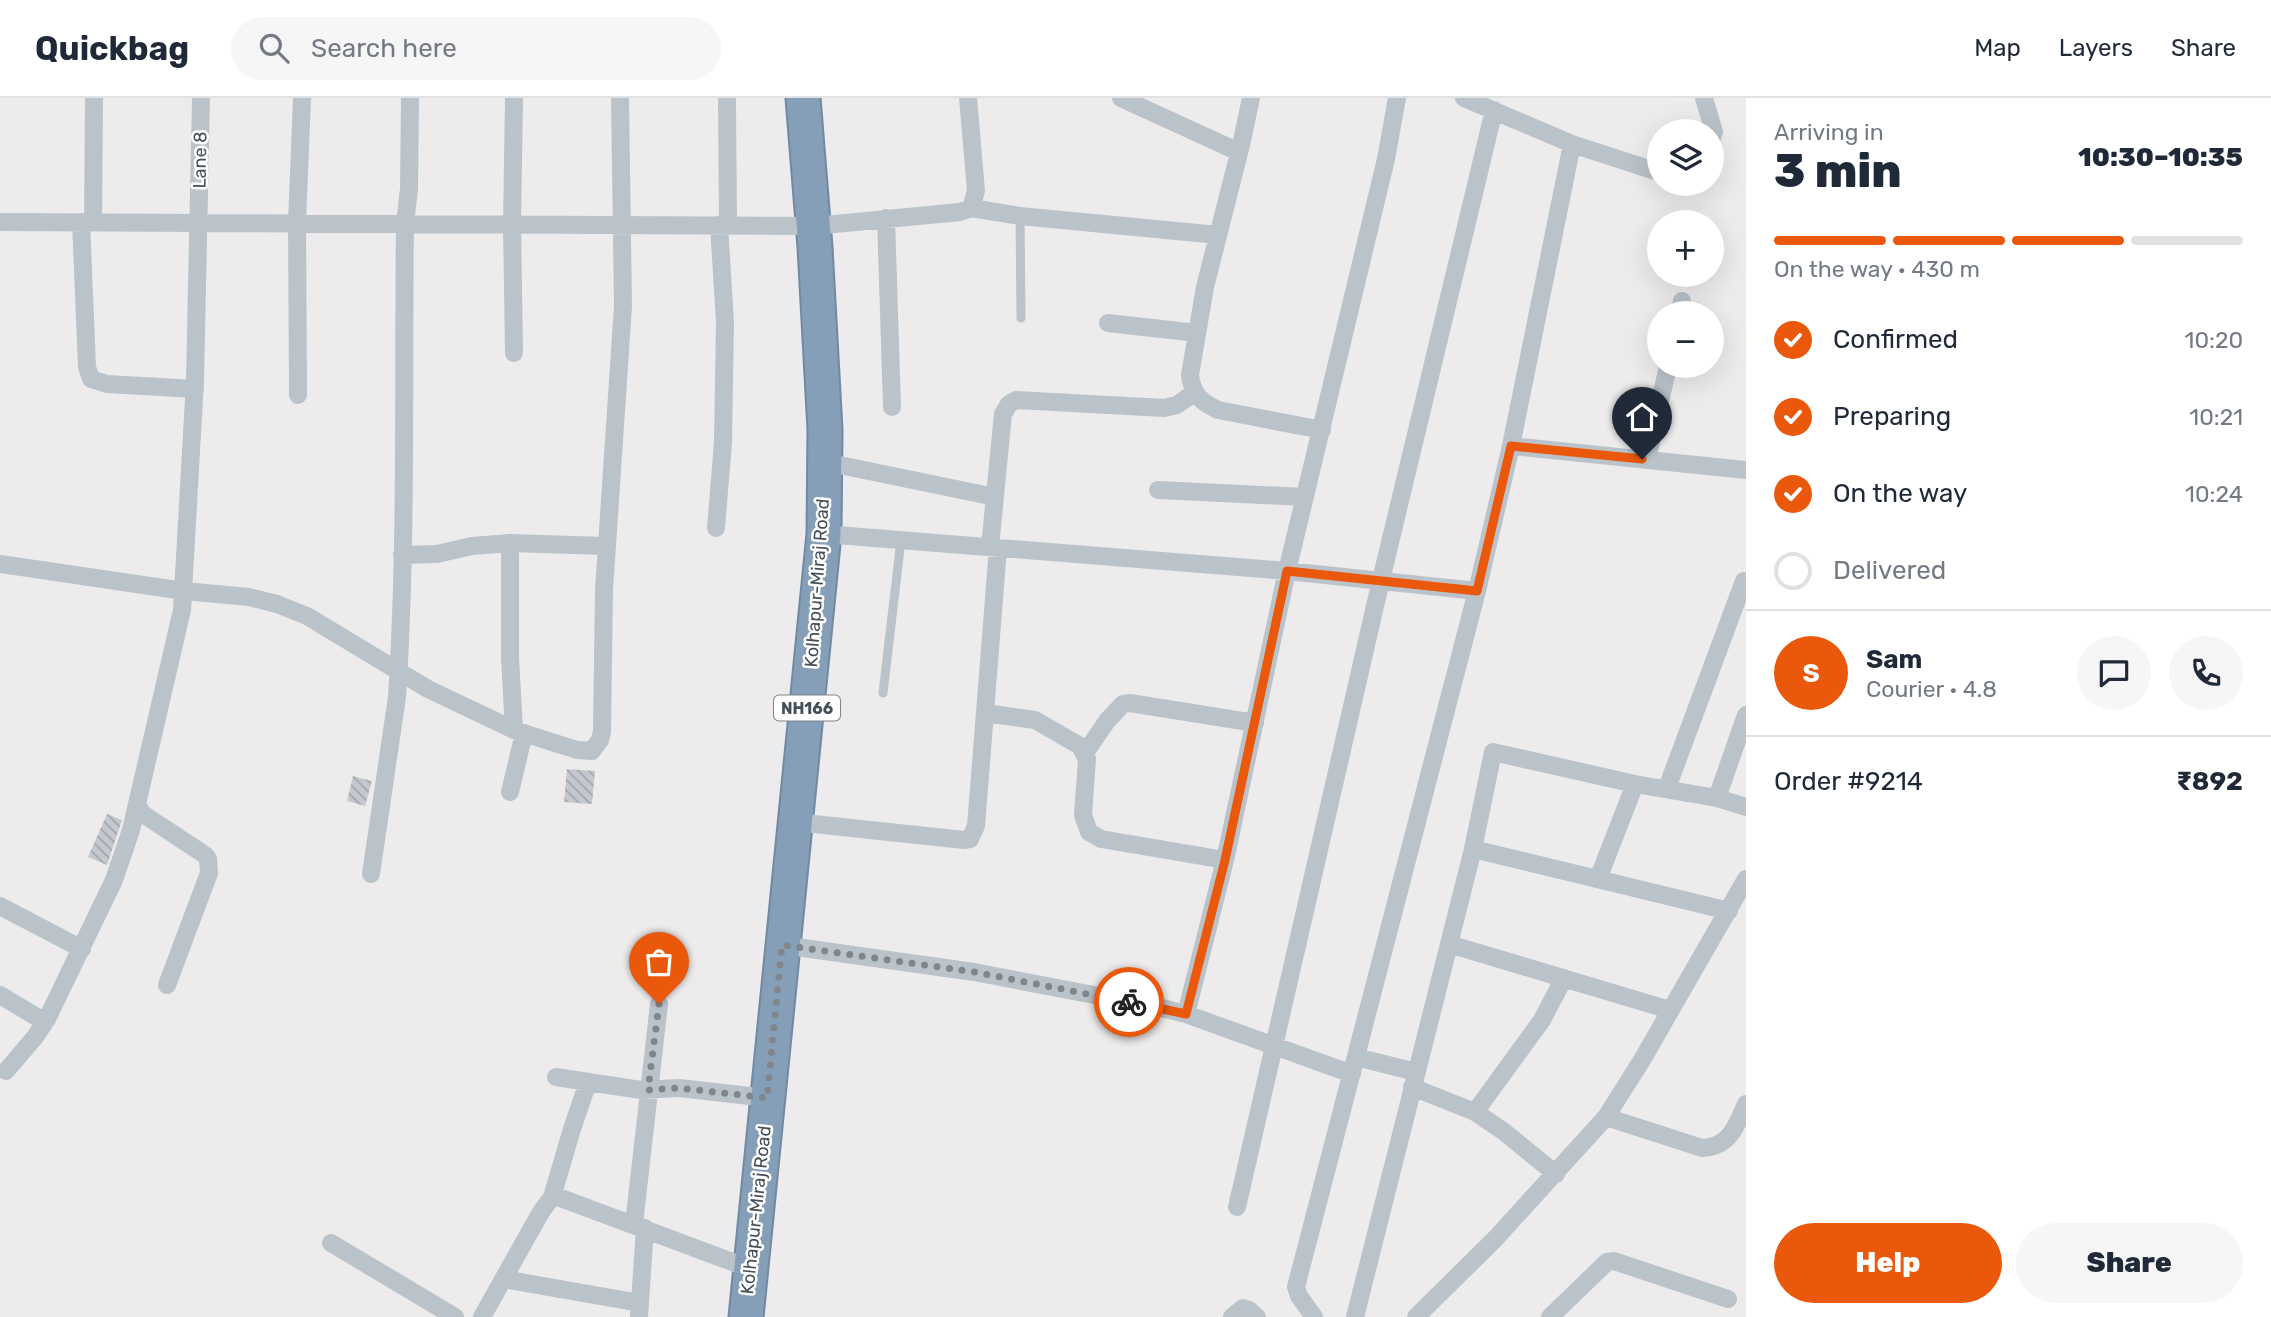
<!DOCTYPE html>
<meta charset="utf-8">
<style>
body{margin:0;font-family:Rubik,sans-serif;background:#f6f6f7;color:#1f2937;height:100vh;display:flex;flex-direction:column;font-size:26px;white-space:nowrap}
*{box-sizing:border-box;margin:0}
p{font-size:23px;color:#747a83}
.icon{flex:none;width:38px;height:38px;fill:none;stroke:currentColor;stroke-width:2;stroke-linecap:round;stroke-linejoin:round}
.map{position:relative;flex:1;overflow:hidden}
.details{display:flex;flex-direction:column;background:#fff;width:525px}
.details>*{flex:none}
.controls{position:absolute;left:1647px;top:21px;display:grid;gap:14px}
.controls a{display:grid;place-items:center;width:77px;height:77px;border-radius:50%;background:#fff;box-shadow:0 7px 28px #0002;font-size:35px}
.pin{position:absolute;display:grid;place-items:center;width:60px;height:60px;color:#fff;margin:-72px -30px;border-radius:50% 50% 50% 0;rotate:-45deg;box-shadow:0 0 7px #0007}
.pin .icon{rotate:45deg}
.courier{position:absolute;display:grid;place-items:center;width:70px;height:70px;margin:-35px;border:5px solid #ea580c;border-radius:50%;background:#fff;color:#222;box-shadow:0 2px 9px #0007}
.overview em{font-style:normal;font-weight:800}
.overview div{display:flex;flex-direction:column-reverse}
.overview{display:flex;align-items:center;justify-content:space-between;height:119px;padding:0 28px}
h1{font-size:46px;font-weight:800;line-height:52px}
.bar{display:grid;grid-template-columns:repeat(4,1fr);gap:10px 7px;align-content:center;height:84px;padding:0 28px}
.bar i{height:9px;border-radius:5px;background:#e0e1e3}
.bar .selected{background:#ea580c}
.bar p{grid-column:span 4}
.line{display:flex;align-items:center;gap:18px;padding:0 28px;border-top:2px solid #e0e1e3}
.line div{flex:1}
.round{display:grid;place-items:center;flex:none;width:74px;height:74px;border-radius:37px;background:#f6f6f7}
ol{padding:0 28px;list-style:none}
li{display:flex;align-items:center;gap:21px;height:77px}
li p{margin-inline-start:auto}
li .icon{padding:7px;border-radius:50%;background:#ea580c;color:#fff;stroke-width:4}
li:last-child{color:#747a83}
li i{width:38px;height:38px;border:4px solid #e0e1e3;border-radius:50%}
.button{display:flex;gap:14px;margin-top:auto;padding:14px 28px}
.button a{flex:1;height:80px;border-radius:42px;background:#ea580c;color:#fff;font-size:28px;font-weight:800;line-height:80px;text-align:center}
.button a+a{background:#f6f6f7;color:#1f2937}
header{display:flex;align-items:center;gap:42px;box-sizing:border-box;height:98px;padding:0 35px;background:#fff;border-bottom:2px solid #e0e1e3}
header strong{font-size:33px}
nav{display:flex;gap:38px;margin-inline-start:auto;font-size:24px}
.search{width:490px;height:63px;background:#f6f6f7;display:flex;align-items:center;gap:18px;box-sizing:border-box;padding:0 24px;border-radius:38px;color:#747a83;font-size:26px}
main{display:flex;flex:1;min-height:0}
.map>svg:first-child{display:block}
</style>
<header>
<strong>Quickbag</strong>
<div class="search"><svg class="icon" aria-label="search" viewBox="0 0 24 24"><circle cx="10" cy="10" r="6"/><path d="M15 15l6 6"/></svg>Search here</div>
<nav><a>Map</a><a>Layers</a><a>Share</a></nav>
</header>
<main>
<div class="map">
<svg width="1746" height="1219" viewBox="0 0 1746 1219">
<defs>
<pattern id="building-back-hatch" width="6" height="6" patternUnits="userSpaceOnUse" patternTransform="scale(1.75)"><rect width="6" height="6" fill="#c5c8ce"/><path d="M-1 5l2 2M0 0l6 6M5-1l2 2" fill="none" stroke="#a2a5aa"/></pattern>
</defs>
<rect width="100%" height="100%" fill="#eeebec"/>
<path fill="url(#building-back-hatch)" d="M567,671l28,2 -3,33 -28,-2z
M353,678l19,5 -7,25 -18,-5z
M107,716l15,6 -15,45 -19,-8z"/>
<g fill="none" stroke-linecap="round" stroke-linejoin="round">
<g stroke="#718aa4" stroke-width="37">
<path id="highway" d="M746,1219l78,-783 1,-104 -10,-183 -12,-149"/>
</g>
<path stroke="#bac3ca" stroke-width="9" d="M1020,118l1,102
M883,595l18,-153"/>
<path stroke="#bac3ca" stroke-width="18" d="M514,0l-2,126 2,129
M727,0l1,127
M1121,0l118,54
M1251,0l-10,47 -36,142 -15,88c2,19 11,27 28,35l104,20
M1464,0l108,46 80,26 7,1
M1704,0l10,34 -2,6
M971,110l49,8 198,19
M886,120l6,189
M0,124l814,4 146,-14 11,-4 5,-17 -8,-93
M81,124l6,145 4,12 16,5 88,5
M93,124l1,-124
M1679,215l3,-12
M1108,225l89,10
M298,297l-1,-172 5,-125
M1511,348l61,-302
M1647,362l21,-94
M825,364l170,35
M1158,392l147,7
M716,430l7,-86 2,-120 -6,-97
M824,436l463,37 190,20 34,-145 235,24
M510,445v114l4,73
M990,449l13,-133 6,-10 7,-4 148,8 13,-3 18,-13
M402,457l35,-1 35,-8 38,-3 97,3
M0,466l184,27 65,6 28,7 30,12 121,73 86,41 63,20 15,1 8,-11 2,-8 2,-142 19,-284 -3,-208
M985,615l50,7 45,26 7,13 -4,56 6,17 12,7 124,21
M1085,655l22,-32 16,-17 7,-1 125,20
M1667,690l77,-207
M510,694l14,-59
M1717,700l29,-83
M138,707l3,7 5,4 59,39 3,4 1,14 -42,112
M795,724l169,18 6,-1 6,-13 22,-278
M1473,751l256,62
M371,776l26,-177c10,-157 6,-316 8,-473l4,-35 1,-91
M1598,781l37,-95
M0,808l82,43
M1449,846l221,66
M782,847l192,27 188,36 24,6 166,60
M0,897l45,27
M1186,916l39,-154 62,-289 99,-412 11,-61
M1356,959l60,15
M6,973l29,-34 12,-18 67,-139 17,-50 51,-220 13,-229 6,-283
M556,979l85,13 38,-2 88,10
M1412,989l63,25 28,19 53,43
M1475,1014l67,-92 22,-42
M1606,1019l96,31c28,-1 34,-22 44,-44
M552,1099l20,-68 16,-47
M1237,1109l144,-627 113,-470
M634,1126l25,-220
M331,1145l124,74
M503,1181l137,24
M482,1219l59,-105 11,-15h6l193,72
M639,1219l6,-89
M1232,1219l11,-9 6,2 8,7
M1314,1219l-15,-21 -3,-9 181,-696
M1355,1219l118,-468 20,-97 142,32 82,14 29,9
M1416,1219l79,-78 111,-122 36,-57 104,-181
M1550,1219l57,-55 7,-1 114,38"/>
<use href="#highway" stroke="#869fb8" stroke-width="33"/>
</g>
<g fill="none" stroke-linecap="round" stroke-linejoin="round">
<path stroke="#80868c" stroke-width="7" stroke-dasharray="0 12.6" d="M659,906l-11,86 31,-2 88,10 15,-153 192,27 155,30"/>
<path stroke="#ea580c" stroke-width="9" d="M1129,904l57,12 39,-154 62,-289 190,20 34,-145 131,13"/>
</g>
<g text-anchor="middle" stroke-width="5" stroke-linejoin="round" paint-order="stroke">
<rect fill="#fff" stroke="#7d848a" stroke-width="2" x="774" y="597.5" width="66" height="25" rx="5"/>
<g font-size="16" font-weight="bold" fill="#454f58">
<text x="807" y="616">NH166</text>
</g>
<g font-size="18" fill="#454f58" stroke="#fff">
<text transform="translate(200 62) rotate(-89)" y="6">Lane 8</text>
<text transform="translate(817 485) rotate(-86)" y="6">Kolhapur-Miraj Road</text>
<text transform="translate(756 1112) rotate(-84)" y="6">Kolhapur-Miraj Road</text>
</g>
</g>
</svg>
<div class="controls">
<a><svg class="icon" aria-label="layers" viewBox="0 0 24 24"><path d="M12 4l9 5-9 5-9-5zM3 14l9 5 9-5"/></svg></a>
<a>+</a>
<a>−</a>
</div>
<div class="pin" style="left:659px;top:906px;background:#ea580c"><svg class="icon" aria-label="bag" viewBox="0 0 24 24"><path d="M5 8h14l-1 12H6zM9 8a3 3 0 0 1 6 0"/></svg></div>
<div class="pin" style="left:1642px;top:361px;background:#1f2937"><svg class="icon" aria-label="home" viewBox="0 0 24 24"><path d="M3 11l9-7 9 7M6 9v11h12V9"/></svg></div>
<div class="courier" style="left:1129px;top:904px"><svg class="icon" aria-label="bike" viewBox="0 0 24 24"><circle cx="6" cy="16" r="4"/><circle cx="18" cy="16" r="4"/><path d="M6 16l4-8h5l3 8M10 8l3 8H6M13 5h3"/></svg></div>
</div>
<section class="details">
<div class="overview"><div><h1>3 min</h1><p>Arriving in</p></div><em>10:30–10:35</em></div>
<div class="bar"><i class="selected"></i><i class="selected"></i><i class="selected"></i><i></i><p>On the way · 430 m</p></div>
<ol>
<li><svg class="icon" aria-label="check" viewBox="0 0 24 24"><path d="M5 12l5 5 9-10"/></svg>Confirmed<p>10:20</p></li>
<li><svg class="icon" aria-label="check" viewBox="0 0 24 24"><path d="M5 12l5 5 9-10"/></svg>Preparing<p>10:21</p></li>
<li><svg class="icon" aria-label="check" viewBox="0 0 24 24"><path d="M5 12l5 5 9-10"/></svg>On the way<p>10:24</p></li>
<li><i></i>Delivered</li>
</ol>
<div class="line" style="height:126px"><b class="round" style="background:#ea580c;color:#fff">S</b><div><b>Sam</b><p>Courier · 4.8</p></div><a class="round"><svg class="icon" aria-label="chat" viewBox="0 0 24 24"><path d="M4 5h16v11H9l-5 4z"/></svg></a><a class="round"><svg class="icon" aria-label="phone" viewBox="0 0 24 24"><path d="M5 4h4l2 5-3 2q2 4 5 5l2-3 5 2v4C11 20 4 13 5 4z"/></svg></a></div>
<div class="line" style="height:91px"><div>Order #9214</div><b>₹892</b></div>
<div class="button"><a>Help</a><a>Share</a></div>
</section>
</main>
